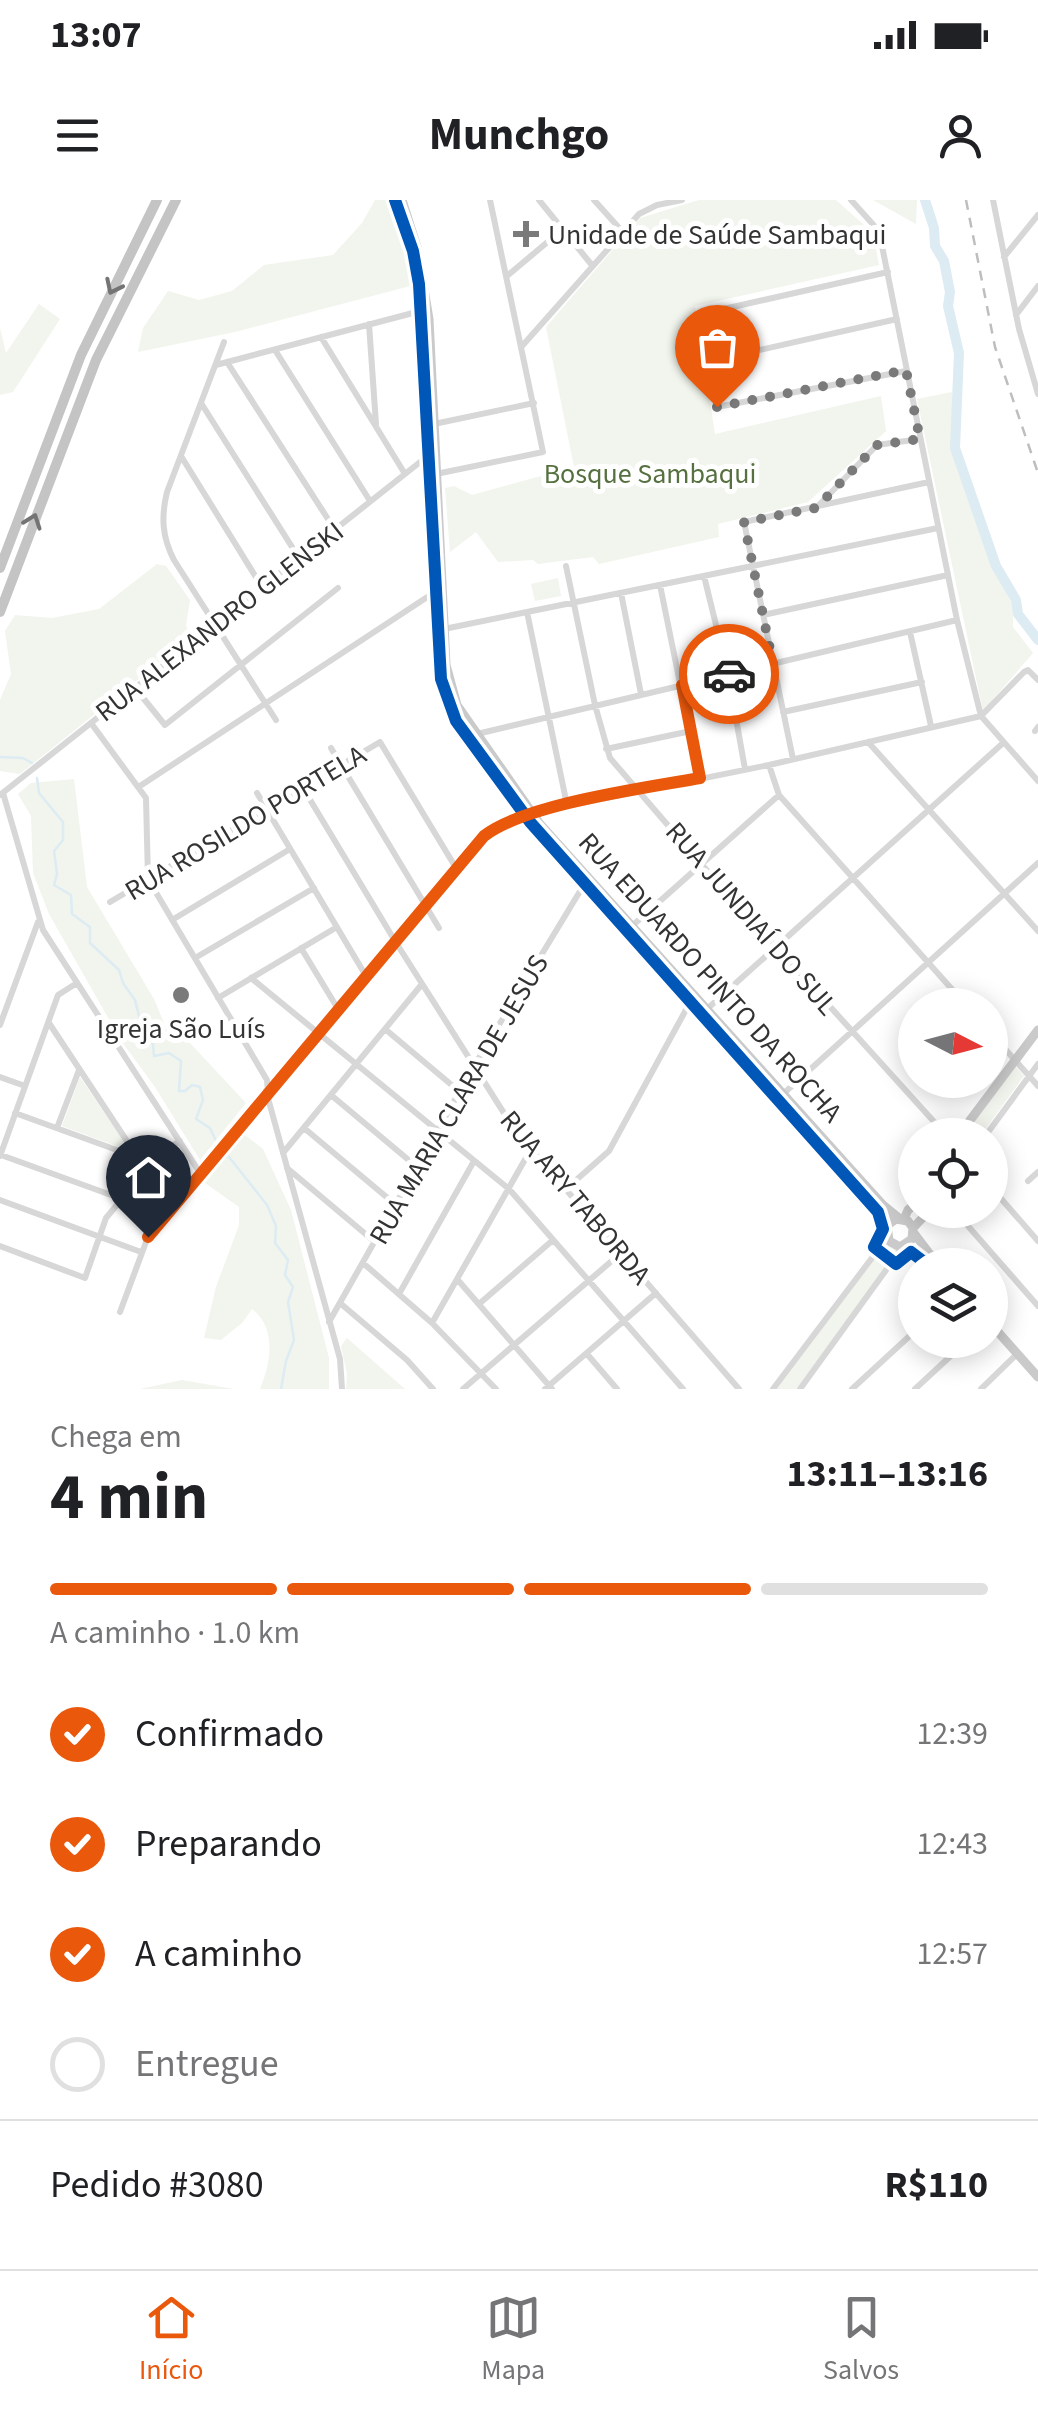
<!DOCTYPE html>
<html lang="pt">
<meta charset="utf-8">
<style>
body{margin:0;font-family:"Source Sans 3",sans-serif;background:#f2f2f2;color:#202124;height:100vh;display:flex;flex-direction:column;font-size:38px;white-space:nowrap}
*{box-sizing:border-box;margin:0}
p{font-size:32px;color:#757577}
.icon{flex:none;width:55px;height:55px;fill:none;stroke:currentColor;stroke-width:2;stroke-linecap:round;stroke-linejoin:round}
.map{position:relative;height:1189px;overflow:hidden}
.details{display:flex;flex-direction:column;background:#fff;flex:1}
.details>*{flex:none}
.needle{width:65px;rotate:96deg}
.fabs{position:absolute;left:898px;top:788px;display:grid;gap:20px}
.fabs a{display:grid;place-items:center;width:110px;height:110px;border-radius:50%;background:#fff;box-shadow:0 5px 25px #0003;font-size:50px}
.pin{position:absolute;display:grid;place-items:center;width:85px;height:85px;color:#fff;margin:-102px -42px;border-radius:50% 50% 50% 0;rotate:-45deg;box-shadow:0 0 10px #0007}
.pin .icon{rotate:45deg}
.courier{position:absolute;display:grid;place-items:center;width:100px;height:100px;margin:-50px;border:8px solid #ea580c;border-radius:50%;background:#fff;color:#222;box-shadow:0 2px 12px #0007}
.summary em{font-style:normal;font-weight:700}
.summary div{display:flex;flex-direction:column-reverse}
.summary{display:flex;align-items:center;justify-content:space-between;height:170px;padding:0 50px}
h1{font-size:65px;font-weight:700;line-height:75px}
.bar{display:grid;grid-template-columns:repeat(4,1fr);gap:15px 10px;align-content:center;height:120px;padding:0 50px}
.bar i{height:12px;border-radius:8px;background:#e0e0e0}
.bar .active{background:#ea580c}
.bar p{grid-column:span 4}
.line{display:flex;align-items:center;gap:25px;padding:0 50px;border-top:2px solid #e0e0e0}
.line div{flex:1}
ol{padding:0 50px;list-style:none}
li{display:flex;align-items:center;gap:30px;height:110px}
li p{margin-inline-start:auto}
li .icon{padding:10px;border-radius:50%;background:#ea580c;color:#fff;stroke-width:4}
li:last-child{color:#757577}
li i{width:55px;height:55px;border:5px solid #e0e0e0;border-radius:50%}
.status{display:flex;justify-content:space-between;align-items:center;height:70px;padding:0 50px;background:#fff;direction:ltr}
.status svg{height:28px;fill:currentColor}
header{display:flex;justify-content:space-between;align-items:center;height:130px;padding:0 50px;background:#fff;font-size:45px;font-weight:700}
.tab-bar{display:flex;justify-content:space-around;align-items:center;height:140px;border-top:2px solid #e0e0e0;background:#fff;font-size:28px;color:#757577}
.tab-bar a{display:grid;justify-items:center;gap:5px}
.tab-bar .active{color:#ea580c}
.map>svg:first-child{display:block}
</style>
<div class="status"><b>13:07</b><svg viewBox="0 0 49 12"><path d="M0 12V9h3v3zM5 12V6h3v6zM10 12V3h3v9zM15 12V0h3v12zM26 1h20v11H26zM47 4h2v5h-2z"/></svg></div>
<header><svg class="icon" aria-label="menu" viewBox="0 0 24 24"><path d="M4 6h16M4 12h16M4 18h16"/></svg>Munchgo<svg class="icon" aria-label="person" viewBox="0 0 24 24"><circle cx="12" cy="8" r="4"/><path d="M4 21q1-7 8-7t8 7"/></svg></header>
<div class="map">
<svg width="1038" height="1189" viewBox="0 0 1038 1189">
<rect width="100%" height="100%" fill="#fff"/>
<path fill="#f1f5ed" d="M375,0h13l16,37 10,48 -179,47 -97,20 5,-24 25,-37 31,9 33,-9 32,-26 69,-10 29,-32z
M699,0h137l37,33 6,32 -184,41 20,128 166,-38 5,35 -78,71 -90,22 1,13 -120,27 -6,-7 -55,7 -5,-4 -35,2 -22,-30 -26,20 -5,-64 9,-2 18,9 102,-28 -28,-140 94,-109z
M873,0h44l-1,24z
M39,104l21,15 -47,73 -13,3v-67l6,25z
M952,192v57l40,116 21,41v21l20,26 -50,58 -66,-312z
M157,364l9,2 24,34 -4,25 5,12 -171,137 -20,-3v-71l11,-26 -6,-43 10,-16 37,3 47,-9z
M558,378l3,18 -26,5 -4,-17z
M74,579l13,108 67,112 12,29 24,15 56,60 -46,57 -45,-73 -33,-45 -73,-128 -16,-41 -2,-57 -13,-22 13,-11z
M1016,867l8,9 -43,59h-17z
M80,877l50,74 -68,-25z
M245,935l18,14 28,61 38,148v31h-69c11,-26 17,-61 -8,-80l-10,14 -21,17 -17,-2 12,-51 23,-62v-18l-34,-24z
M886,1044l12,7 -102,138h-19z
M347,1138l58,51h-59l1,-15 -6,-28z
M182,1180l52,9h-94z"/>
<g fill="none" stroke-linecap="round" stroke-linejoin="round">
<path stroke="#ddebf3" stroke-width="2.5" d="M0,557l23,1 9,5
M37,578l2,15 24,29v18l-9,11 3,23 -3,11 17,10 1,19 18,13v16l29,27 4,13 12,17 8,32 10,12 1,12 15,-3 12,8 -2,30h6l7,-6 8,2 3,13 -7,19 14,9 5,11
M229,957l38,48 9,21 -1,17 13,17 -3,15 8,12 -5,15 6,38 -8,21 -5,28"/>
<path stroke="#ddebf3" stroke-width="10" d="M925,0l9,28 1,18 9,15 6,31 -2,14 11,47 -4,95 41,118 20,34 2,14 20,26"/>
<path stroke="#d7d7d7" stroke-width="6" d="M539,0l52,64
M594,0l27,30
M851,0l28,31 78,389 24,96 57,65
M993,0l26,129 19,65
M1004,57l34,-42
M888,72l-182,41 11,94 189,-36
M507,76l56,-47
M1016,115l22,-29
M369,124l7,100
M321,137l84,137
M224,142l-57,150c-6,25 -5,45 7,68l102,160
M523,145l116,-131 18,-9 25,-5
M275,150l95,151
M711,161l186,-42
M227,162l108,168
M216,165l212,-56
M201,203l98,155
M434,224l100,-21
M181,256l81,131
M436,274l107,-22 -53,-252
M817,307l60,-62 43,-6
M566,366l29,139 15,53 93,108 243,269
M704,376l24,98 17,95
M660,385l39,192
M621,393l20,101
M527,412l40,193
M763,415l185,-40
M444,429l494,-101
M910,432l21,94
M135,488l30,37 173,-137
M783,512l139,-30
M91,523l55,75 2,81 119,201 1,13
M1035,531l3,-4
M477,534l480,-114
M868,542l170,189
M331,548l108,180
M606,549l85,-18
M793,559l-49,-237 185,-40
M769,565l10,30 187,210
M140,586l301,-198
M303,588l92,153 121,191 223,257
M3,593l40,137 157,243
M257,593l109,183
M0,595l434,-344
M110,702l270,-160 76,126
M172,720l118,-71
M632,726l147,-131
M301,748l37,61
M195,758l119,-70
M251,778l258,211 174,200
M218,798l119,-71
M707,809l295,-265
M49,823l97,147
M0,825l38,-103
M385,829l75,63
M990,832l48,54
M0,877l25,9
M266,891l74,268 2,30
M783,894l255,-231
M331,895l86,72
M15,913l121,44
M57,928l22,-58
M304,928l92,77
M986,935l52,-71
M283,953l139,-169
M1,955l121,44
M0,956l58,-161 19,-12
M287,968l88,74
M1028,981l10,-9
M990,986l48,55
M566,989l43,-38 85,-156
M0,1000l141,52
M954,1010l84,96
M0,1046l85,32 21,-60 54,-65 20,-12
M363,1063l69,60 64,66
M457,1079l95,110
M399,1094l75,-133
M340,1103l67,57 26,29
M479,1104l74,-64
M120,1112l29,-78 340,-402 43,-19 237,-48 212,-49 43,-44 4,-2 10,10
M329,1122l145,-256 114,-188
M432,1123l99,-174
M587,1154l30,35
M463,1189l158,-136
M545,1189l111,-96
M773,1189l114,-151
M800,1189l102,-141
M852,1189l63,-58
M915,1189l53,-49
M981,1189l36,-35"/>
<path stroke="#cacaca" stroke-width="9" d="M402,0l15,47 12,72 17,346 11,40 83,119 343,381 17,14
M959,935l79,-105
M885,1007l4,34 11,6 12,-8 1,-11 -5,-7 -12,-2 -8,6
M904,1019l4,-9 7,-6
M913,1028l17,-18
M913,1032l25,33
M990,1123l48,54"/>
<path stroke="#c4c4c4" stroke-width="10" d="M0,368l81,-213 76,-155
M0,412l96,-252 80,-160"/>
<path stroke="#bebebe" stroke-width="2.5" stroke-dasharray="10 8" stroke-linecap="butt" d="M966,0l29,147 43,126"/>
<g stroke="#fff" stroke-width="19">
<path id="cycleway" d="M395,0l18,51 6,33 22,395 15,42 74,101 348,390 5,17 -9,18 22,17 15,-12 17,13"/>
</g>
<use href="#cycleway" stroke="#0057b8" stroke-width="12"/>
</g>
<defs><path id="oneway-chevron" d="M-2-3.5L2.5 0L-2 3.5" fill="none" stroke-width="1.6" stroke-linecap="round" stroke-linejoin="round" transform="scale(2.5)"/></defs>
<g stroke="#747474">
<use href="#oneway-chevron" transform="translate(113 87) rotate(116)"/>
<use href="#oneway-chevron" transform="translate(33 321) rotate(-70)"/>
</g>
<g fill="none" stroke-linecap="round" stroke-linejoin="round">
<path stroke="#7a7a7a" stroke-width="10" stroke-dasharray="0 18" d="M717,207l189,-37 14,69 -43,6 -61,63 -72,14 29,142 -44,10"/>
<path stroke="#ea580c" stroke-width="12" d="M148,1037l336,-401c41,-32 161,-48 216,-58l-18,-93 47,-11"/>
</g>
<g fill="#7a7a7a" stroke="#fff" stroke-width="4">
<path d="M521 19h10v10h10v10h-10v10h-10v-10h-10v-10h10z"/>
<circle cx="181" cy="795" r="10"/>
</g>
<g text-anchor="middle" stroke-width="10" stroke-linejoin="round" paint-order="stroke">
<g font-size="28" fill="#333" stroke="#fff" text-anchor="start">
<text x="548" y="44">Unidade de Saúde Sambaqui</text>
<text x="181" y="838" text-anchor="middle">Igreja São Luís</text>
</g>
<g font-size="28" fill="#56703f" stroke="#fff">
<text x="650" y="283">Bosque Sambaqui</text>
</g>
<g font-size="28" fill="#333" stroke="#fff">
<text transform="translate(219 421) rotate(-38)" y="10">RUA ALEXANDRO GLENSKI</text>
<text transform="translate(245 622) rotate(-31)" y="10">RUA ROSILDO PORTELA</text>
<text transform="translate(752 718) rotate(49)" y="10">RUA JUNDIAÍ DO SUL</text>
<text transform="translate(711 777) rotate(48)" y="10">RUA EDUARDO PINTO DA ROCHA</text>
<text transform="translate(458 899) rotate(-60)" y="10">RUA MARIA CLARA DE JESUS</text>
<text transform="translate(576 997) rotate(50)" y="10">RUA ARY TABORDA</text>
</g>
</g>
</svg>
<div class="fabs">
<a><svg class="needle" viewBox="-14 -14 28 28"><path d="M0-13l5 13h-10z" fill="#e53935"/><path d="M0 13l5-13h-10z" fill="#757577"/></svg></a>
<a><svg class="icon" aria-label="locate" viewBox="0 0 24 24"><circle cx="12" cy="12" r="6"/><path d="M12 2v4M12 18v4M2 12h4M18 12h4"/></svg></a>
<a><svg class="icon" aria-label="layers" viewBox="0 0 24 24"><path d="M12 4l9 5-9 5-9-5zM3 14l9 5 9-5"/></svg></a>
</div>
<div class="pin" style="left:717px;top:207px;background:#ea580c"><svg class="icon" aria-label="bag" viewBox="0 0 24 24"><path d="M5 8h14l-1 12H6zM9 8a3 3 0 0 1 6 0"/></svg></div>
<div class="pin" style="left:148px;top:1037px;background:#1f2937"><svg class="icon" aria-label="home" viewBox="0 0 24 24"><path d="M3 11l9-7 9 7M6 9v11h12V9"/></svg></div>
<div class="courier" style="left:729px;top:474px"><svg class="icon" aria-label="car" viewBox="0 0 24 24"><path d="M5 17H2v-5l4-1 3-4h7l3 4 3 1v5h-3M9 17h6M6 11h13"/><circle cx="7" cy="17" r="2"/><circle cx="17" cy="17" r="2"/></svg></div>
</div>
<section class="details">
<div class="summary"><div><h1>4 min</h1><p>Chega em</p></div><em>13:11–13:16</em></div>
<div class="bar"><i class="active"></i><i class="active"></i><i class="active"></i><i></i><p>A caminho · 1.0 km</p></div>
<ol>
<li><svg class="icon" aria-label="check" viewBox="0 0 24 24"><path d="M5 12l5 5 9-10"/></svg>Confirmado<p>12:39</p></li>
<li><svg class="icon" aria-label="check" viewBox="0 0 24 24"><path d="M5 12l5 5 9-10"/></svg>Preparando<p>12:43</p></li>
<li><svg class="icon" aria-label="check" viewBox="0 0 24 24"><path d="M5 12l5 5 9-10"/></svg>A caminho<p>12:57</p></li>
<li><i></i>Entregue</li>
</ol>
<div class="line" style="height:130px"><div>Pedido #3080</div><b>R$110</b></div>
</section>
<nav class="tab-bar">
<a class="active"><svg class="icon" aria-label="home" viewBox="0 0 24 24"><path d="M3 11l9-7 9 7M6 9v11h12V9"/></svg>Início</a>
<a><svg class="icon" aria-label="map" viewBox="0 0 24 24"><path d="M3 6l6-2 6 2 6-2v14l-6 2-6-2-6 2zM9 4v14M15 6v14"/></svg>Mapa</a>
<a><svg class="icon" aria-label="saved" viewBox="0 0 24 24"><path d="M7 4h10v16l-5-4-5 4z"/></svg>Salvos</a>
</nav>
